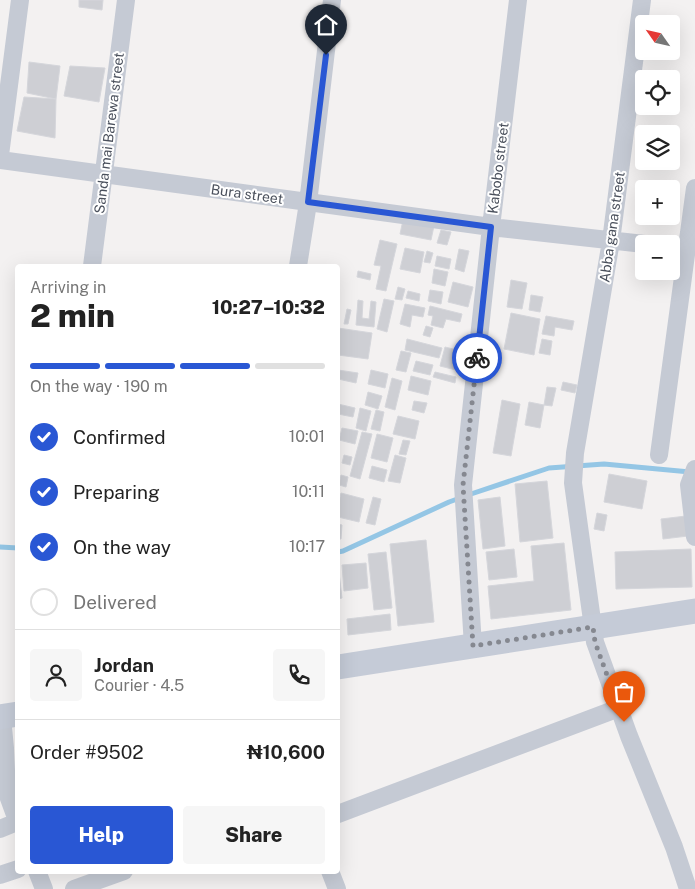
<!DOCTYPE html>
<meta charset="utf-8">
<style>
body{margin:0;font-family:"Public Sans",sans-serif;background:#f6f6f6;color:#222;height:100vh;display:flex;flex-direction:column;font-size:19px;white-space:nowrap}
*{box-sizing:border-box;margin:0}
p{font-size:16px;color:#767676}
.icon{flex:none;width:28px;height:28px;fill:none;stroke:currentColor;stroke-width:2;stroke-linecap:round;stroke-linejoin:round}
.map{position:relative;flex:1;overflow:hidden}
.panel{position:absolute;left:15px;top:264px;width:325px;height:610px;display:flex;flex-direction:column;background:#fff;border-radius:5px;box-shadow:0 5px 20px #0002}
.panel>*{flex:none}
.needle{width:32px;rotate:304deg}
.tools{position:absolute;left:635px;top:15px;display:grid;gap:10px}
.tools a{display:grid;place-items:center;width:45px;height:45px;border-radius:5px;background:#fff;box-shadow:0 5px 20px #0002;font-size:25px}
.pin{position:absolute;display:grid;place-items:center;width:42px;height:42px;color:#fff;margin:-51px -21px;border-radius:50% 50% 50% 0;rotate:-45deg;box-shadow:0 0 5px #0007}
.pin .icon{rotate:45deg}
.courier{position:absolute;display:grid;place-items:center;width:50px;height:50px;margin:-25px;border:4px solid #2957d4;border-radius:50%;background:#fff;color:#222;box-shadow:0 1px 6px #0007}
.overview em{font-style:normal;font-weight:800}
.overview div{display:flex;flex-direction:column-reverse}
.overview{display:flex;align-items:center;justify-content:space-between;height:85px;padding:0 15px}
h1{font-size:32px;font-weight:800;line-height:38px}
.bar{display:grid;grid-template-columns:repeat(4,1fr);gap:8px 5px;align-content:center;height:60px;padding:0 15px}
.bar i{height:6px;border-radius:4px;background:#e0e0e0}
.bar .on{background:#2957d4}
.bar p{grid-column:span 4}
.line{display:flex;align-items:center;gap:12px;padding:0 15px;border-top:1px solid #e0e0e0}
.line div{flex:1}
.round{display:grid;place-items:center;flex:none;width:52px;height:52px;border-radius:5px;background:#f6f6f6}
ol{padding:0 15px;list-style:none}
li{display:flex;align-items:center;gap:15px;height:55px}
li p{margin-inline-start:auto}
li .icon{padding:5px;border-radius:50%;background:#2957d4;color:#fff;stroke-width:4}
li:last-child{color:#767676}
li i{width:28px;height:28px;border:2px solid #e0e0e0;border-radius:50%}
.action{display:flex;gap:10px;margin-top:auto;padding:10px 15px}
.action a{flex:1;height:58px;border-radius:5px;background:#2957d4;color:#fff;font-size:20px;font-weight:800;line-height:58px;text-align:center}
.action a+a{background:#f6f6f6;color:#222}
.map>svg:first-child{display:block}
</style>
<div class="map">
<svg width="695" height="889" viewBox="0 0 695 889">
<rect width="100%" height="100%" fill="#f3f1f1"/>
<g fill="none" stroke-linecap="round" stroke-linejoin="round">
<path stroke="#94c6e5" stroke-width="5" d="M468,495l81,-27 55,-4 86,8
M0,547l18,1
M338,552l5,-1 106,-49 11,-4"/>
</g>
<path fill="#cecfd4" stroke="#d5d6db" d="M79,0h24l-1,10 -23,-3z
M29,62l31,4 -4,33 -29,-6z
M70,66l35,2 -6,34 -35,-6z
M24,97l32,2 -1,39 -38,-7z
M403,220l31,6 -3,14 -31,-6z
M441,230l10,2 -4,13 -10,-2z
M380,240l17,4 -11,47 -10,-2 5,-23 -7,-1z
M405,248l19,4 -4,21 -20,-4z
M459,249l10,2 -5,21 -9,-3z
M427,251l6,2 -3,10 -6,-1z
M437,256l14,3 -2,10 -14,-3z
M434,269l14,3 -3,14 -13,-3z
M358,271l13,3 -1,6 -13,-3z
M511,280l16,3 -5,26 -15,-2z
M453,282l20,5 -5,20 -20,-5z
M398,287l7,2 -3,11 -7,-1z
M430,290l13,2 -2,12 -13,-3z
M408,291l12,3 -1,7 -13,-3z
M531,295l12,2 -3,15 -11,-2z
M384,299l10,2 -7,31 -10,-3z
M358,300l5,1 -1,17 7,1 2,-18 5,1 -2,25 -18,-2z
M405,304l20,4 -2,9 -11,-2 -2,12 -10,-3z
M430,306l32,8 -2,8 -14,-3 -3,9 -12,-3 2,-9 -5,-1z
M347,309l4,1 -3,14h-4z
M511,313l29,6 -6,36 -30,-6z
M546,316l28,5 -2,9 -17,-3 -1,9 -12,-2z
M426,326l7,2 -3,9 -7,-2z
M338,328l34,5 -4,26 -30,-4z
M407,339l35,9 -3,10 -34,-8z
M542,339l10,2 -2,14 -11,-2z
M445,347l24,6 -5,19 -24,-6z
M401,351l10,2 -5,19 -10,-2z
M416,361l17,4 -3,10 -17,-4z
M338,370l20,3 -2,10 -18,-4z
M371,370l17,4 -3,14 -17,-4z
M435,372l21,5 -1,6 -22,-6z
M411,376l20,5 -3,14 -20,-5z
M392,378l10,3 -7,29 -10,-3z
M563,382l14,3 -2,8 -14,-3z
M547,387l9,1 -4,18 -8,-1z
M368,392l14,4 -4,13 -13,-4z
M502,400l18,4 -9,52 -18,-3z
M414,401l13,2 -3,10 -12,-3z
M529,402l15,3 -4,23 -15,-3z
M338,404l17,4 -2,9 -15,-3z
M360,408l11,3 -5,20 -10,-3z
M376,410l8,2 -4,19 -9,-2z
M398,416l21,5 -4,18 -22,-5z
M342,428l16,3 -3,13 -16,-4z
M362,432l10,2 -12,45 -10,-3z
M377,434l16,4 -6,24 -16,-4z
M403,440l7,1 -4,14 -7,-1z
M344,455l8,2 -2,8 -8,-2z
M395,455l11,3 -6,25 -12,-2z
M372,466l15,4 -3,12 -15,-4z
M609,474l38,7 -5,28 -38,-7z
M341,475l7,2 -2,10 -7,-2z
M547,481l6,57 -33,4 -5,-58z
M341,493l23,6 -5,23 -21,-5v-11z
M373,497l8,2 -6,26 -9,-2z
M500,497l5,49 -22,3 -5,-49z
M597,513l10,2 -3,16 -10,-2z
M686,516l2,20 -25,3 -2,-20z
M338,524l4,1 -1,14h-3z
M426,540l8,82 -36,4 -8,-82z
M564,543l7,67 -80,9 -3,-33 46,-5 -3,-35z
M514,549l3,28 -28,3 -3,-28z
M691,549l1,38 -76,2 -1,-37z
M386,552l6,56 -18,2 -6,-56z
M366,563l2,25 -24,3 -2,-26z
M338,564l4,34 -4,1z
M390,614l1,16 -43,5 -1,-16z"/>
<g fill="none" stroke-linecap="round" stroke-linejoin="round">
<path stroke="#c5cad4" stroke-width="18" d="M642,0l-31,241 -36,212 -2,30 22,159 34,94 45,111 14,42
M0,155l20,-155
M0,160l491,67 153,17
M92,266l34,-266
M298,266l10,-63 24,-203
M659,455l36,-267
M695,469l-6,16 6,52
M473,646l-10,-161 28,-258 27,-227
M2,717l3,31 2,45 11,30
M338,814l281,-106
M0,829l17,-7
M37,871l7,18
M330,871l7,18
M0,875l18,-6
M74,889l50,-18"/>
<path stroke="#c5cbd7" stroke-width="25" d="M338,667l357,-56
M0,717l18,-3"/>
</g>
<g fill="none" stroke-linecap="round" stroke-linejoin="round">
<path stroke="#858890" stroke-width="5" stroke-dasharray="0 9" d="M477,358l-14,127 10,161 120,-19 2,15 29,80"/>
<path stroke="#2957d4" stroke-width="6" d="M326,55l-18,147 183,25 -14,131"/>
</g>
<g text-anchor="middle" stroke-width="4" stroke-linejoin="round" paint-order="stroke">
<g font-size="14" fill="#4a505c" stroke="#fff">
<text transform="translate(109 133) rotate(-83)" y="5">Sanda mai Barewa street</text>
<text transform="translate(498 168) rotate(-83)" y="5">Kabobo street</text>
<text transform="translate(247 194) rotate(8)" y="5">Bura street</text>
<text transform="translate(612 227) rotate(-82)" y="5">Abba gana street</text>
</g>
</g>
</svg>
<div class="tools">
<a><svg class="needle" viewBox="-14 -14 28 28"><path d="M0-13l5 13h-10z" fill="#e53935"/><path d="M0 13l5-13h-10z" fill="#767676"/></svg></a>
<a><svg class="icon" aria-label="locate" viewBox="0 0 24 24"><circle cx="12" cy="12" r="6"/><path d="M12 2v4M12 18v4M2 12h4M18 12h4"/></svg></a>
<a><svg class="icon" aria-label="layers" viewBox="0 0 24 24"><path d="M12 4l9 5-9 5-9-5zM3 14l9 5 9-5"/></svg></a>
<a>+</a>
<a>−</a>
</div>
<div class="pin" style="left:624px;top:722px;background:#ea580c"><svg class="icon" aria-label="bag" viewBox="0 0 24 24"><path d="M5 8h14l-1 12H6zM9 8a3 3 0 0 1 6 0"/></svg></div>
<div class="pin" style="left:326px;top:55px;background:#1f2937"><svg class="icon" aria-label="home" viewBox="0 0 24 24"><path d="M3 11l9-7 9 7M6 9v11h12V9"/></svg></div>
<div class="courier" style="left:477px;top:358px"><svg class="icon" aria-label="bike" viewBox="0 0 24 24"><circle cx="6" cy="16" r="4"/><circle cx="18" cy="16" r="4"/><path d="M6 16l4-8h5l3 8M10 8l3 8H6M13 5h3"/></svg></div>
<section class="panel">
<div class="overview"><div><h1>2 min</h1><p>Arriving in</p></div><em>10:27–10:32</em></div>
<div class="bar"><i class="on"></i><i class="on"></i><i class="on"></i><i></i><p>On the way · 190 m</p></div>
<ol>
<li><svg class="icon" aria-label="check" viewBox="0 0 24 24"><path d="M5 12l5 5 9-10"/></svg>Confirmed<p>10:01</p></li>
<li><svg class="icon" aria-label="check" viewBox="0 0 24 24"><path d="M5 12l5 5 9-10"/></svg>Preparing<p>10:11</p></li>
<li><svg class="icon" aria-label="check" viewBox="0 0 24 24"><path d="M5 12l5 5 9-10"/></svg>On the way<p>10:17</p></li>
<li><i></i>Delivered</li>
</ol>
<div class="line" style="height:90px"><a class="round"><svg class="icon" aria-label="person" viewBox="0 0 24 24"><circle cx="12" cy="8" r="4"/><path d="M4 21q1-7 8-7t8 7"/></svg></a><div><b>Jordan</b><p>Courier · 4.5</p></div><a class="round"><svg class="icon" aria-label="phone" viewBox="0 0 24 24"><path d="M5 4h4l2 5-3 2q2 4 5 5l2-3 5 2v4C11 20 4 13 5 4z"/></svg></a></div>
<div class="line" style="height:65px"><div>Order #9502</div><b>₦10,600</b></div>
<div class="action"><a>Help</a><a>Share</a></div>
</section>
</div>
